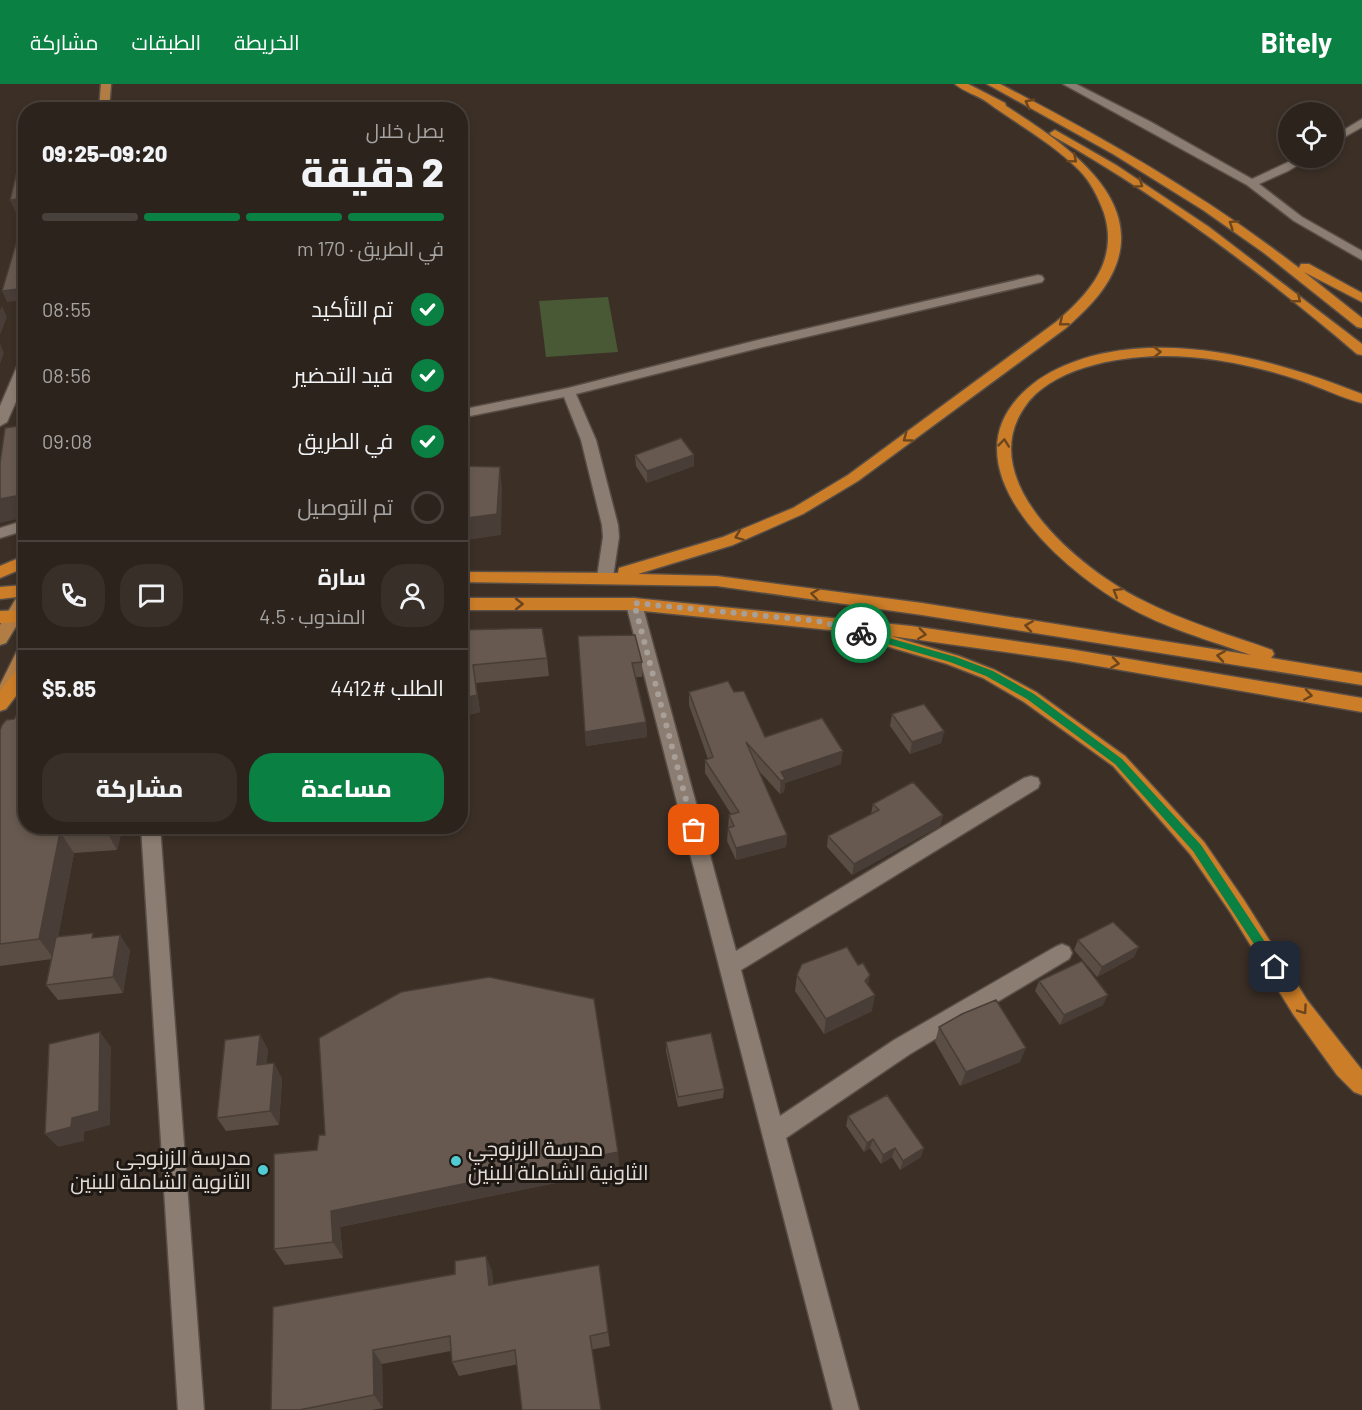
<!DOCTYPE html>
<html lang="ar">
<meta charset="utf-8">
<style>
body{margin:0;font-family:Barlow,Cairo,sans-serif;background:#382f29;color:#f1f3f6;direction:rtl;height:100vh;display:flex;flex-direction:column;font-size:22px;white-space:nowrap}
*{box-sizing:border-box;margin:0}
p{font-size:20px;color:#a6a4a3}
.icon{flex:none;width:33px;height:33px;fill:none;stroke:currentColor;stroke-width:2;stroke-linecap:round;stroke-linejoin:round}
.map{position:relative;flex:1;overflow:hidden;direction:ltr}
.drawer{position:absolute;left:18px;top:18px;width:450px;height:732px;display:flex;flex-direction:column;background:#2c231c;border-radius:24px;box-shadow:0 3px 9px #0003,0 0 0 2px #48403b;direction:rtl}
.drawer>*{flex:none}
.tools{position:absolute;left:1278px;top:18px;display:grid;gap:12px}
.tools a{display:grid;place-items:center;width:66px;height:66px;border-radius:50%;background:#2c231c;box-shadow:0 3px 9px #0003,0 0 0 2px #48403b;font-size:30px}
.pin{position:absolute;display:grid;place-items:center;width:51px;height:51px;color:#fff;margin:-26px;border-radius:12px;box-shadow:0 3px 9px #0006}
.courier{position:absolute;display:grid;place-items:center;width:60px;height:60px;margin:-30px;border:4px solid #0b8043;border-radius:50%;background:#fff;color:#222;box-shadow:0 2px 8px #0007}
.overview em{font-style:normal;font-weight:800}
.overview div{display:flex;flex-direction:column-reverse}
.overview{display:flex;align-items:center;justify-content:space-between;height:102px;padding:0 24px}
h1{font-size:39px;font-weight:800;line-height:45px}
.bar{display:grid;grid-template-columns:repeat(4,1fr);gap:9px 6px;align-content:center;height:72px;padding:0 24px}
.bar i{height:8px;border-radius:4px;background:#48403b}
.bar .selected{background:#0b8043}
.bar p{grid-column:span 4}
.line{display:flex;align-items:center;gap:15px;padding:0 24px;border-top:2px solid #48403b}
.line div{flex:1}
.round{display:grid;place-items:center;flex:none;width:63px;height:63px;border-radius:24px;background:#382f29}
ol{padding:0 24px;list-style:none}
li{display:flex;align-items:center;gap:18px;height:66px}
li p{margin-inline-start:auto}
li .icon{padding:6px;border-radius:50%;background:#0b8043;color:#fff;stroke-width:4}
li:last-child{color:#a6a4a3}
li i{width:33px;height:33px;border:3px solid #48403b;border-radius:50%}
.action{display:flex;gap:12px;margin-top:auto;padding:12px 24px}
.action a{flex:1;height:69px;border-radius:24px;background:#0b8043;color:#fff;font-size:24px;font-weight:800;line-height:69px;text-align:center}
.action a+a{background:#382f29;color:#f1f3f6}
header{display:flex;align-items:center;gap:36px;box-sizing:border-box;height:84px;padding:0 30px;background:#0b8043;color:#fff}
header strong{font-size:28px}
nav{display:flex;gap:33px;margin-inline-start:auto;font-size:21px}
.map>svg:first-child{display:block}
</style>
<header>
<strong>Bitely</strong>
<nav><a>الخريطة</a><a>الطبقات</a><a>مشاركة</a></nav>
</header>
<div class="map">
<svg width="1362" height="1326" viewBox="0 0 1362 1326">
<rect width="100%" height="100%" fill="#3b2f26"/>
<path fill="#495936" d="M608,213l10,55 -72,5 -7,-56z"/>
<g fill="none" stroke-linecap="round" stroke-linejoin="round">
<g stroke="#584e46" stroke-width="3">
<path id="minor" d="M1063,0h13l75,38 101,57 45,-21h12l-21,13 -29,13 43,33 60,34v9l-68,-39 -47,-36z
M1362,35v8l-28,16v-7z
M1038,191l4,1 2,3 -2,3 -283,66 -183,46 20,46 22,85 1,12 -6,40 -2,4h-12l-2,-4 6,-40 -1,-12 -21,-85 -17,-43 -104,21v-8l108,-22 190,-48z
M26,274v21l-19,43 -7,4v-20l19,-44z
M26,436v10l-26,8v-10z
M634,514l6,2 2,4 94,347 288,-173 7,-2 7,2 2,5 -2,5 -297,182 39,146 114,-76 161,-93 7,-3 7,3 3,6 -3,6 -159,95 -124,84 73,272h-26l-207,-806 2,-4z
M141,742h19l44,584h-26z"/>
</g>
<g stroke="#584e46" stroke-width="3">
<path id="major" d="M101,0h10l-2,26h-10z
M26,507v19l-20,33 -6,2v-20l20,-33z
M26,559v25l-20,40 -6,1v-24l20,-40z"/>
</g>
<g stroke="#584e46" stroke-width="3">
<path id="highway" d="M955,0h13l37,19 1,3c51,33 143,90 107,166 -10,22 -29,40 -47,56l-208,153 -55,33 -70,31 -95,29 79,2 205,27 329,52c-42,-15 -87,-27 -126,-50 -67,-38 -184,-142 -97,-217 27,-24 69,-36 105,-39 78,-7 157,17 229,45v9c-20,-5 -40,-15 -60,-22 -45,-15 -94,-26 -143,-25 -43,1 -109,12 -135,52 -50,74 57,161 116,191 42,22 88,35 132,51l2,4 -3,4 91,15v12l-440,-70 -205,-29 -257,-4v-10l158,1 1,-5 104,-31 70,-29 55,-33 208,-153c34,-29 63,-62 48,-109 -6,-16 -13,-31 -25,-43 -27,-27 -62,-46 -92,-68 -10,-7 -23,-10 -32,-18z
M987,0h13c104,54 206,112 299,184l2,-4h8l53,29v9l-58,-30 58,46v10l-5,-1 -93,-74 -61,-43 -90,-56z
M1055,46l61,35 93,62 153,117v11l-5,-1c-95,-81 -197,-158 -306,-219l-1,-2z
M26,471v12l-26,11v-12z
M26,501v11l-26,3v-12z
M460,514h174l277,28 158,23 293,49v14l-293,-51 -178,-25 68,20 36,14 41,22 89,64 79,86 40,58 63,100 55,70v25l-8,-3 -17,-17 -44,-61 -63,-102 -40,-58 -77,-88 -89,-64 -41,-24 -36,-14 -78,-23 -2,-4 2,-3 -235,-24h-174z
M26,526v12l-26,1v-12z
M26,580v19l-20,26 -6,2v-20l20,-25z"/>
</g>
<use href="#minor" fill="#8b7d72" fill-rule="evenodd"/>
<use href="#major" fill="#b27d45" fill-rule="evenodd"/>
<use href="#highway" fill="#cc7d27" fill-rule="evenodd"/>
</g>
<path fill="#594d44" d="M635,371h59v11l-47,17 -11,-17z
M460,546l87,28 2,18 -73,7 4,29 -20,5z
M578,552l64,26v15h-6l10,45 1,15 -61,9z
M689,608h45l31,45 76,27 -56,19 -1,9 -4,2 -22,-24 29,65 -1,12 -50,13 -9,-19 2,-26 2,-1 -26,-41v-13l3,-1 -19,-54z
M892,630l52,17 -3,12 -31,11 -20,-28z
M0,646l26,96h97l-6,24 -43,3 -16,84h38l34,13 -7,43 -65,7 -12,-15 6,-26 -52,7z
M873,720l70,11 -3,11 -88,49 -25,-28 1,-11 43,-22z
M1078,856l56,17 -37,20 -23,-27z
M797,891l71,10 4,26 -48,23 -29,-43z
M1039,897l64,24 -43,20 -25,-34z
M939,943l81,35 -60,24 -25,-44z
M260,951l8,15 -2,14 16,14 -3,47 -53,6 -9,-13z
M666,958l58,47 -1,9 -45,9 -12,-56z
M848,1032l73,41 -21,13 -8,-13 -11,7 -11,-16 -6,4 -18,-26z
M317,1066l301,2 1,18 -279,57 3,31 -58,7 -11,-16z
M599,1181l11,81 -151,30 -7,-14 -1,-11 -69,13 1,44 -11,2h-101l221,-139 1,14z"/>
<path fill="#483e37" d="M26,114v14l-10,1 -6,-13z
M26,204v12l-19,2 -5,-11z
M2,222l5,11 -7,18v-25z
M0,259l4,10 -4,11z
M694,371v11l-47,17v-12z
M500,383l2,22 -1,46 -41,6v-22z
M26,410v23l-26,6v-24z
M473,581l7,47 -20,5v-18z
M646,638l1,15 -61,9 -1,-14z
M944,647l-3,12 -31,11 2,-12z
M843,667l-2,13 -56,19 -1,9 -4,2 1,-22z
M943,731l-3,11 -88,49 2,-11z
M105,742h18l-6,24 -12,-21z
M60,748l14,21 -20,106 -15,-20z
M787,751l-1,12 -50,13v-12z
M120,851l10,15 -7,43 -10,-16z
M1139,863l-5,10 -37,20 5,-10z
M870,891l-3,16 -2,-10z
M875,911l-3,16 -48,23 2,-15z
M1108,911l-5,10 -43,20 4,-10z
M100,948l11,15 -1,78 -26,7v9l-26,6 -13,-13 27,-16z
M260,951l8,15 -3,30 -8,-15z
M1026,964l-6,14 -60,24 6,-14z
M274,979l8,15 -3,47 -9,-14z
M873,1055l-3,9 -6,4 3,-9z
M895,1064l-3,9 -11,7 2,-9z
M924,1064l-3,9 -21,13 3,-9z
M618,1068l1,18 -279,57 3,31 -10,-16 -2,-31z
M486,1172l6,15 2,29 -5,-15z
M373,1266l9,14 1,44 -9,-13z"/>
<path fill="#67594f" stroke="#483e37" stroke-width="1.5" d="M26,68v46l-16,2 9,-37h2z
M18,153h8v51l-24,3z
M26,341v69l-26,5v-36l5,-35z
M681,354l13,17 -47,16 -12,-16z
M460,382l40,1 -3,47 -37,5z
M542,544l5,30 -74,7 4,30 -17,4v-69z
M635,551l7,27 -10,1 14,59 -61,10 -7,-96z
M728,597l6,11 10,-1 21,46 57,-19 21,33 -62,21 4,7 -4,2 -35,-39 41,93 -51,13 -8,-20 6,-2 -5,-11 10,-3 -34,-52 8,-3 -24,-65z
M26,616v126h79v3l-45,3 -21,107 -39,5v-214l2,-5 4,-5 8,-1z
M924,620l20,27 -32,11 -20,-28z
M913,698l30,33 -89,49 -26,-28 51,-26 -6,-6z
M1113,838l26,25 -37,20 -24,-27z
M93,849l-1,5 28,-3 -7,42 -67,8 10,-48z
M847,863l11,18 5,-2 7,12 -5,6 10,14 -49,24 -29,-44 5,-11z
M1082,877l26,34 -44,20 -25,-34z
M489,893l105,22 24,153 -287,59 2,31 -59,7v-95l43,-4 2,-15h6l-6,-97 82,-46z
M996,916l30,48 -60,24 -27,-45 23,-13z
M100,948l-1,79 -27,7 -1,9 -26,7 4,-90z
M711,949l13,56 -46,8 -12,-55z
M260,951l-3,30 17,-2 -4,48 -53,7 8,-78z
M887,1011l37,53 -21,13 -8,-13 -12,7 -10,-16 -6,4 -19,-27z
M486,1172l3,29 110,-20 9,67 -18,4 11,74h-79l-7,-60 -63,12 -2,-26 -77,14 1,45 -75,15h-28l2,-103 182,-33v-13z"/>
<defs><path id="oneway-chevron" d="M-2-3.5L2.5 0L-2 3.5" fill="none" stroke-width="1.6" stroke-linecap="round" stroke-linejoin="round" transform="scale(1.5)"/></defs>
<g stroke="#6c451d">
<use href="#oneway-chevron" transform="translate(1029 19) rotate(-152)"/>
<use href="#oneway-chevron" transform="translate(1073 75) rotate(40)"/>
<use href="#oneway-chevron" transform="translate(1139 100) rotate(34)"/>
<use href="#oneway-chevron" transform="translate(1233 140) rotate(-146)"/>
<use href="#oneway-chevron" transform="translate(1297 215) rotate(38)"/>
<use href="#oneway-chevron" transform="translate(1063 238) rotate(141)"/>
<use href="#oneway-chevron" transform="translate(1157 268) rotate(-1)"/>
<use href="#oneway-chevron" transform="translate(907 354) rotate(144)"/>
<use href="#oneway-chevron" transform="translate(1004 359) rotate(-84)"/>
<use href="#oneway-chevron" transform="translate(739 452) rotate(159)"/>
<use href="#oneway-chevron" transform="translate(1117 508) rotate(-149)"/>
<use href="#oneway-chevron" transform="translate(815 510) rotate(-172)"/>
<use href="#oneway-chevron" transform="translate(519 520)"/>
<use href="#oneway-chevron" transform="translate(1029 542) rotate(-171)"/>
<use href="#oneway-chevron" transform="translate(922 550) rotate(8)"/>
<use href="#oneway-chevron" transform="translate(1221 572) rotate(-171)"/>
<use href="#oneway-chevron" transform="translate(1115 579) rotate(9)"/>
<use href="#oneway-chevron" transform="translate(1308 611) rotate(9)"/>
<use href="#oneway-chevron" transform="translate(1303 926) rotate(55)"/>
</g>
<path fill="#0b8043" d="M861,546l95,27 37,14 41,23 88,65 79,86 78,118v7h-8l-78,-119 -78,-87 -88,-65 -41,-23 -36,-14 -93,-27 -1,-2z"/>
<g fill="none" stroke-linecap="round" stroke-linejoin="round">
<path stroke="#a89f98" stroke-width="6" stroke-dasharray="0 10.8" d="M694,746l-60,-227 184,18 43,12"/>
</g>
<g fill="#51ccd3" stroke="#1e1814" stroke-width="2">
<circle cx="456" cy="1077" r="6"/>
<circle cx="263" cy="1086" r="6"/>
</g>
<g text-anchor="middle" stroke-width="6" stroke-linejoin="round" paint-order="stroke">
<g font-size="21" fill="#e3dbd5" stroke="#1e1814" text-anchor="start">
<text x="468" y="1072">مدرسة الزرنوجي<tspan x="468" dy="24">الثاونية الشاملة للبنين</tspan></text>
<text x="251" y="1081" text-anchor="end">مدرسة الزرنوجي<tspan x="251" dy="24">الثانوية الشاملة للبنين</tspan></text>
</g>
</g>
</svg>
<div class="tools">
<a><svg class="icon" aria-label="locate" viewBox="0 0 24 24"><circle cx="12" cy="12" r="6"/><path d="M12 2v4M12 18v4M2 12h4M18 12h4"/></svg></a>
</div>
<div class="pin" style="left:694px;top:746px;background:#ea580c"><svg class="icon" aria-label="bag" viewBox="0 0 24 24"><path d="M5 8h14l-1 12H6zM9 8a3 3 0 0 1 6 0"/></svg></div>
<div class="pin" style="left:1275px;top:883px;background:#1f2937"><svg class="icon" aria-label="home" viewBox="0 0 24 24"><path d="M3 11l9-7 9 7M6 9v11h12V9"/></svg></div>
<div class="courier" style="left:861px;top:549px"><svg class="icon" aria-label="bike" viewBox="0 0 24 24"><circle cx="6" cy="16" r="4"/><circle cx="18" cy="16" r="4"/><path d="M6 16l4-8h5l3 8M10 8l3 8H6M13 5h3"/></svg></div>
<section class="drawer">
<div class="overview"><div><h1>2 دقيقة</h1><p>يصل خلال</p></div><em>09:20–09:25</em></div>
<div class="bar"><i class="selected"></i><i class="selected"></i><i class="selected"></i><i></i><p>في الطريق · 170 m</p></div>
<ol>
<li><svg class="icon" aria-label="check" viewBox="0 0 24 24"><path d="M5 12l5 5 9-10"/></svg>تم التأكيد<p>08:55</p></li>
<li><svg class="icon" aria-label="check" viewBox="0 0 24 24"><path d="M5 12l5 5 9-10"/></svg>قيد التحضير<p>08:56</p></li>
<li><svg class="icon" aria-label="check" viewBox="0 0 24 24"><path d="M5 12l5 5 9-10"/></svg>في الطريق<p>09:08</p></li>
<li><i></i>تم التوصيل</li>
</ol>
<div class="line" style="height:108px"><a class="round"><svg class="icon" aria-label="person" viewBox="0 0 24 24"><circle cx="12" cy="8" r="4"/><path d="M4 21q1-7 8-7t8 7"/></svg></a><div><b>سارة</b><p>المندوب · 4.5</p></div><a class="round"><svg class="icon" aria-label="chat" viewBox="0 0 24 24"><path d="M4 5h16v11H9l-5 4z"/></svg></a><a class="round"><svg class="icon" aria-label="phone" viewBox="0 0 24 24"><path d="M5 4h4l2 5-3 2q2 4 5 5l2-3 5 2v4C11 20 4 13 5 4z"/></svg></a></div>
<div class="line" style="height:78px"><div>الطلب #4412</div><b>$5.85</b></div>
<div class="action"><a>مساعدة</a><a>مشاركة</a></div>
</section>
</div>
